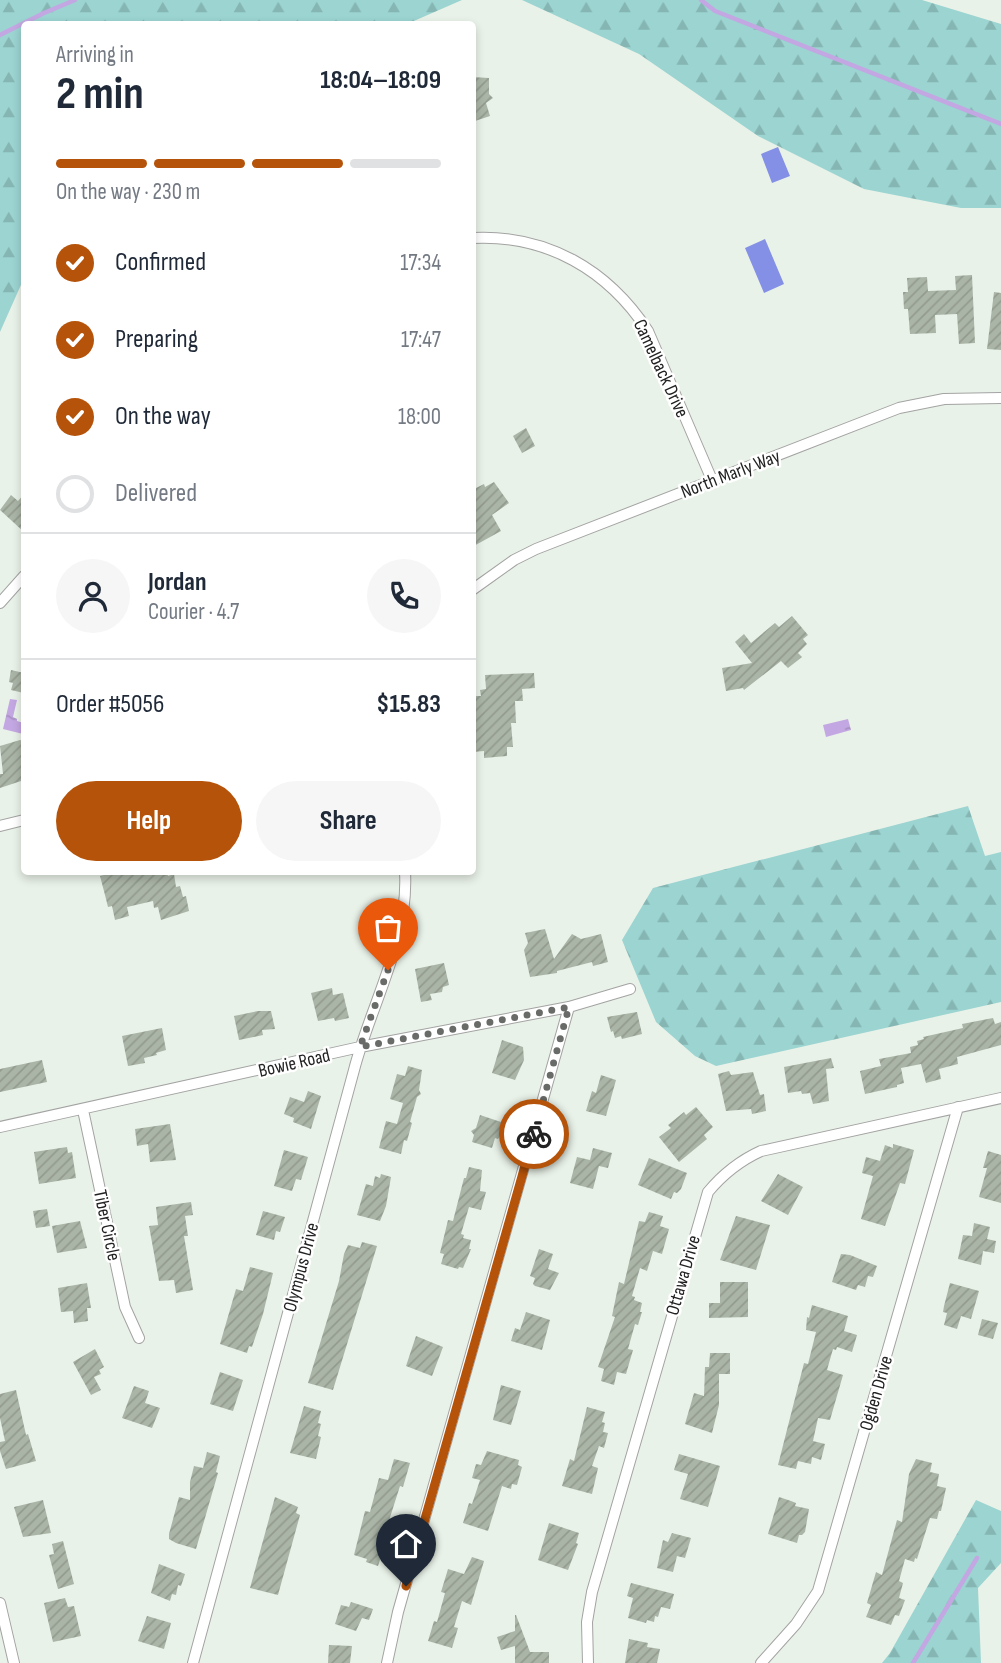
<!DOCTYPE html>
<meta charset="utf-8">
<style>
body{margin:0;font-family:"Sofia Sans Condensed",sans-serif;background:#f6f6f7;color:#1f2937;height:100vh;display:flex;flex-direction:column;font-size:26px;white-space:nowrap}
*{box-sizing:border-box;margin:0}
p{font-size:23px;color:#747a83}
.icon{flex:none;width:38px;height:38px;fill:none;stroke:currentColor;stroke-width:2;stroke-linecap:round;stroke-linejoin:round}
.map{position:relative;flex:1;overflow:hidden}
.panel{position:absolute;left:21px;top:21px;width:455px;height:854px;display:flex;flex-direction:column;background:#fff;border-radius:7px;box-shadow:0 4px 10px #0003}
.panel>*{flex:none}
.pin{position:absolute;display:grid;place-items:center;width:60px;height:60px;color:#fff;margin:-72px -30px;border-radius:50% 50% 50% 0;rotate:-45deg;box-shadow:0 0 7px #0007}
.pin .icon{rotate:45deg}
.courier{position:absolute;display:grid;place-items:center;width:70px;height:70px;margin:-35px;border:5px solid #b45309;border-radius:50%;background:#fff;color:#222;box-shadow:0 2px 9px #0007}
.overview em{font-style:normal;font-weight:700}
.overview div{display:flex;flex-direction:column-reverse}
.overview{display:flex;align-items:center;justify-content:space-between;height:119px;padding:0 35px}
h1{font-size:46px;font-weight:700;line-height:52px}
.bar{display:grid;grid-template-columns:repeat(4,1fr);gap:10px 7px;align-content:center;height:84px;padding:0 35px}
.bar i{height:9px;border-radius:5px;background:#e0e1e3}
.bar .current{background:#b45309}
.bar p{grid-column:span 4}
.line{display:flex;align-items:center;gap:18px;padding:0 35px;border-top:2px solid #e0e1e3}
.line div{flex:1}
.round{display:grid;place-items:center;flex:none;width:74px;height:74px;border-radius:37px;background:#f6f6f7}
ol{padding:0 35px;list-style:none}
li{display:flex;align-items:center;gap:21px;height:77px}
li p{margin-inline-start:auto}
li .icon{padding:7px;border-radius:50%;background:#b45309;color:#fff;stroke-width:4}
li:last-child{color:#747a83}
li i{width:38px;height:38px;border:4px solid #e0e1e3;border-radius:50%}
.button{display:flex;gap:14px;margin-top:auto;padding:14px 35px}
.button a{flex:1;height:80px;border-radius:42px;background:#b45309;color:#fff;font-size:28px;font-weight:700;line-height:80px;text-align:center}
.button a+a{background:#f6f6f7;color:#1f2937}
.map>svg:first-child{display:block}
</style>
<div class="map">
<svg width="1001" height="1663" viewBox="0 0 1001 1663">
<defs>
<pattern id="forest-firs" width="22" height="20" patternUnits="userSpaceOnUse" patternTransform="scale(1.75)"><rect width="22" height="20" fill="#9bd4d1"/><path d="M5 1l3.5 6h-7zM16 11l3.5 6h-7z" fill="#85b6b3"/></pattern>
<pattern id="water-ripples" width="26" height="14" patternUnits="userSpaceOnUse" patternTransform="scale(1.75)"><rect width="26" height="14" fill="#c3a7e2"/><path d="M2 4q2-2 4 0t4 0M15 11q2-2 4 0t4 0" fill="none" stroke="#a78fc2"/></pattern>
<pattern id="building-hatch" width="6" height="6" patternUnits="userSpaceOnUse" patternTransform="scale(1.75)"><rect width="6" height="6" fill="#abb5a7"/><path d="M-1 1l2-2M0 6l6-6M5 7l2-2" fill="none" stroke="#939b8f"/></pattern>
</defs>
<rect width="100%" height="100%" fill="#e9f2e8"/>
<path fill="url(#forest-firs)" d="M0,0h462l-55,24h-383v254l-24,54z
M522,0h400l79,24v184h-40l-97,-19 -106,-53 -119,-82z
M968,806l17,50 16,-4v150l-285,64 -21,-10 -39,-34 -34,-82 31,-52z
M976,1500l25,11v52l-23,25 3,75h-99l8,-10z"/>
<path fill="#8390e5" d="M778,147l12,29 -18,7 -11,-29z
M765,239l19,45 -20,9 -19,-45z"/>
<path fill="url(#water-ripples)" d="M10,699l7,1 -4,17 4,2v2l7,2 -1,11 -20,-5z
M848,719l3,11 -25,7 -3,-12z"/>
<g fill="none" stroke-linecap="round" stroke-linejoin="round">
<path stroke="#c3a7e2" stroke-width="4.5" d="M701,0l14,11 286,113
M0,35l44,-22 31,-13
M913,1663l64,-105"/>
</g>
<path fill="url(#building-hatch)" d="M472,77l17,1v16l4,4 -7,5 4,13 -18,6z
M972,275l3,68 -16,1 -2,-30 -22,1 1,18 -26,1 -2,-25h-4l-1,-17h5l-1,-14 20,-1 1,14 28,-1 -1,-14z
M994,292l7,1v57l-14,-1z
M526,428l9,18 -13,7 -9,-17z
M494,482l15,21 -17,12 9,16 -29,16v-57l12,-6 1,3z
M24,494v38l-24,-22 11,-15 7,6z
M792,616l16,19 -5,4 4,5 -9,9 4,4 -14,11 -7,-7 -37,29 -1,-2 -17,3 -4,-23 30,-5 -17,-21 9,-8 7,9 24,-20 4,4z
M11,670l13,3v20l-13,-3 2,-7 -4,-1z
M534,673l1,15 -13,1 1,12h-8l1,22h-5l2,24h-6v9l-23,2v-7l-11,1 -1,-56h9l-1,-6 6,-1 -1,-14z
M20,740l4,1v39l-24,8v-14h3l-3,-28z
M103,872h64l1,4 6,-2 2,13 4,-1 3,11 3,-1 3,15 -28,9 -3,-13 -4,1 -1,-7 -26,6 2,9 -14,4 -3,-14 -4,1 -3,-12 -5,-19 4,-1z
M545,929l9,30 18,-25 9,5 20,-5 7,28 -15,4 -1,-4 -35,9v2l-27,4 -6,-27 4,-7 -3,-10z
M444,963l5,22 -6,2 -1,5 -12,2 2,6 -11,2 -6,-33z
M332,988l1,7 10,-2 6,25 -14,3 -1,-3 -16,3 -7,-28z
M258,1011h13l4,18 -13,1 1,5 -24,5 -5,-24z
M637,1012l5,22 -20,5 -1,-3 -6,2 -2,-7 -2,1 -4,-15z
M993,1018l2,6 6,-2v23l-44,12 1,7 -19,5 2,10 -4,1 -11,3 -5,-19 -20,4 3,15 -7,2v2l-32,7 -5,-23 21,-5 -2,-7 32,-6 -1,-6 8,-2 -1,-4 7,-2 -1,-2 40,-9 -1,-4z
M162,1028l4,22 -10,3 1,2 -13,3 1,5 -17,3 -6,-30z
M502,1040l21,7 1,13 -9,20 -23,-7z
M831,1058l3,10 -8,1 3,32 -16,3 -3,-11 -8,1 -1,-3 -13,2 -4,-26z
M42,1060l5,22 -47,10v-23z
M408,1066l14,4 -3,20 2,4 -4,3 -7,25 2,1 -5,18 -3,-1 -3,14 -22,-6 7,-27 11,3 6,-21 -13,-4 7,-25 8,2z
M729,1071l2,4 22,-3 7,23 4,-1 2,17 -14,3 -1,-5 -25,2 -8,-37z
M601,1075l15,5 -10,36 -20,-5 6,-20 4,2z
M308,1091l13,5 -10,33 -18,-7 1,-4 -10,-4 6,-17 14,5z
M696,1107l17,20 -9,8 3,4 -28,23 -20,-25 12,-9 -3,-3 16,-13 2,3z
M480,1115l24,8 -4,13 -2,3 -3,-1 -3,10 -20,-6 2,-7 -3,-4 5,-3z
M170,1124l6,36 -26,2 -2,-18 -11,2 -2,-17z
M893,1144l21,6 -9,34 -5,-1 -15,43 -24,-7 12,-43 -11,-3 4,-16 14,4 5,-16 8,3z
M67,1147l1,6 4,-1 4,26 -37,6 -5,-32z
M593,1148l19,5 -4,15 -9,-2 -6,23 -23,-6 7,-26 13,3z
M284,1150l24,7 -7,23 -5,-1 -4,12 -18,-5z
M988,1151l13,4v48l-22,-6 8,-29h-4z
M649,1158l38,15 -6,16 -4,4 -3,-1 -3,7 -33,-14z
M469,1167l13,3 -2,21 6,1 -5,18 -12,-3 -8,27 3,1 -1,3 8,2 -2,9h2l-8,19 -4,-1 -1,2 -17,-5 3,-10 -4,-1 8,-33 5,1 11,-43h2z
M381,1174l10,3 -5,29 -6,15 -23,-6 9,-31 7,2 2,-10 5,2z
M778,1174l25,13 -15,28 -27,-14z
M191,1202l2,13 -8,1 3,20h-4l9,54 -17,3 -2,-13 -15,1 -10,-55 9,-1 -2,-18z
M47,1209l3,17 -14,2 -3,-17z
M263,1211l22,6 -5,15 -4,-1 -2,9 -18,-5z
M649,1212l14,4 -3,10 9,3 -7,25 -9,-3 -6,20 -7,-3 -8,28 3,1 -1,3 8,3 -2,9h2l-4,13 -3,-1 -7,25 5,1 -7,24 -9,-2 -3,13 -13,-4 3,-12 -6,-2 17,-50 -3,-1 7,-34 5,2 15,-63 6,1z
M736,1216l34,9 -14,45 -36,-10z
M80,1221l7,27 -30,5 -5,-27z
M974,1223l16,4 -3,12 9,2 -2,12 -11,-2 -2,14 -23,-6 5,-24 9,1z
M362,1242l15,4 -44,144 -25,-7 31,-102 5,-27 4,-9 12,3z
M539,1249l14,5 -5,15 11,4 -9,17 -15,-4 -2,-2 2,-6 -5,-2z
M841,1254l9,1 27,11 -4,11 -5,-1 -3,11 -7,-2 -2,5 -24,-8z
M250,1267l23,6 -10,41 -11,33 -3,-1 -2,7 -27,-9 16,-55 7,2z
M720,1282h28v35l-39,1v-15h11z
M87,1283l4,25h-4l1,13 -14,2 -1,-12 -12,1 -3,-24z
M950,1283l29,8 -8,28 -10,-3 -4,13 -13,-4 3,-12 -4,-1 1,-6z
M812,1305l36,11 -4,15 13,4 -5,17 -15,-5 -1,3 -3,-1 -6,21 16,5 -13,45 -12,-2 -5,23 12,3 -4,16 -9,-3 -1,7 -13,-3 -2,8 -18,-4 26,-102 4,1 8,-32 -10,-2 1,-13 2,1z
M526,1312l24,8 -8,30 -31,-9 4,-13 5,2z
M982,1319l16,4 -5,16 -15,-4z
M416,1336l27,11 -11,29 -26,-10z
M95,1349l9,18 -5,3 2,4 -7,3 7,13 -10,5 -18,-33z
M710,1353h20v21h-11v31l-7,28 -27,-9 9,-31 10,3 1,-29h4z
M220,1372l23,8 -10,31 -23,-7z
M501,1385l20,6 -10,34 -18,-5z
M134,1386l15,5 -4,12 15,5 -8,20 -30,-10z
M16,1390l10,45 2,-1 8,27 -30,8 -6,-18v-9l5,-1 -5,-23v-24z
M304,1406l17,5 -3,12 3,1 -3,12 3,1 -5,22 -26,-6z
M587,1407l18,5 -3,10 3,1 -2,9 5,1 -4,15 -5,-2 -7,20 6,2 -6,26 -30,-8 8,-27 4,2z
M487,1451l32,9 -1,5 4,2 -5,18 -5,-1 -1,5 -9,-3 -14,45 -25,-8 6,-20 3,1 8,-24 -8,-2 4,-14 5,1z
M207,1452l13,4 -4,16 2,1 -22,76 -20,-6 -7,-4v-5l10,-37 11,3v-18l4,-16 9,2z
M679,1454l41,12 -12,41 -28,-8 8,-25 -14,-4z
M394,1459l16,4 -7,24 -3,-1 -20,63 3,1 -5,16 -12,-4 1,-3 -13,-4 11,-44 5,1 9,-34 9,2z
M916,1459l16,4 -2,9 9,2 -2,12 9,2 -5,23h-2l-2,8 -7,-1 -13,41 -2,-1 -1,4 -9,-3 -6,22 4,2 -4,15 6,2 -6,16 -4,-1 -4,10 -25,-8 5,-12 -4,-2 9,-31 6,3 15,-55 5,2 7,-48z
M275,1497l23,10 -2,6 4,2 -22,80 -28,-7z
M779,1497l12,4 5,2 -1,3 14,3 -4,23 -3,3h-3l-2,8 -29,-9z
M43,1500l8,33 -28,4 -9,-30z
M549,1523l30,10 -3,10 2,1 -10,26 -30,-10z
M672,1533l19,5 -6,20 -8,-2 -4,16 -16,-4 6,-28 5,2z
M63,1541l11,43 -16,5 -9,-34 5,-1 -2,-10z
M472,1557l12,4 -13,44 -9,-4 -8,26 4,1 -6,20 -24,-7 6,-20 3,1 8,-29 -4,-1 7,-23 16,5z
M159,1564l26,10 -4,12 -3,-1 -2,10 -4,-1 -2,7 -19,-8z
M631,1583l43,11 -4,15 -9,-2 -3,10 -3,-1 -1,6 -7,-2 -1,3 -18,-5 5,-20 -6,-2z
M65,1598l3,9 6,-1 7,30 -28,6 -9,-39z
M351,1602l22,7 -4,11 -7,-2 -6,13 -21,-7 6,-19 8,2z
M515,1615h1l14,37h19v11h-34v-17l-14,4 -4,-13 18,-6z
M147,1616l24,7 -7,26 -26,-8z
M629,1639l19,4 -1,4 13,2 -3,14h-32z
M329,1645l23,1 -2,17h-22z"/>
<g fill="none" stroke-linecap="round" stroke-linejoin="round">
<g stroke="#a3a3a3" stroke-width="12">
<path id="minor" d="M472,238c75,-4 136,32 176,93l64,149
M472,590l42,-30 22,-11 363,-141 45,-9 57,-1
M0,603l24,-27
M0,826l24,-6
M83,1110l42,197 14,31
M0,1127l360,-80 209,-40 61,-18
M0,1603l14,60
M193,1663c54,-198 107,-395 161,-593 17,-66 55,-129 51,-198
M387,1663l11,-51 171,-605
M588,1663l-1,-41 5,-30 116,-400c15,-18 31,-31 53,-41l240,-53
M761,1663l35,-39 22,-33 140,-484"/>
</g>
<use href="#minor" stroke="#fff" stroke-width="10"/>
</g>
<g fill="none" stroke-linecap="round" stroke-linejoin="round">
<path stroke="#686b67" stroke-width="7" stroke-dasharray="0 12.6" d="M388,970l-28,77 209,-40 -35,127"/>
<path stroke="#b45309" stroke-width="9" d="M406,1586l128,-452"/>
</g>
<g text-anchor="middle" stroke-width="5" stroke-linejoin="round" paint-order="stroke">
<g font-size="19" fill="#222" stroke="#fff">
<text transform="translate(662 368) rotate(65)" y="7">Camelback Drive</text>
<text transform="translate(730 473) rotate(-21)" y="7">North Marly Way</text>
<text transform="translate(294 1062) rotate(-13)" y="7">Bowie Road</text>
<text transform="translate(108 1225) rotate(78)" y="7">Tiber Circle</text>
<text transform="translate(300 1267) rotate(-75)" y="7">Olympus Drive</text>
<text transform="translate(682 1275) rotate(-74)" y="7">Ottawa Drive</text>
<text transform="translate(875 1393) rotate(-74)" y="7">Ogden Drive</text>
</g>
</g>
</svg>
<div class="pin" style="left:388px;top:970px;background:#ea580c"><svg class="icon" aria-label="bag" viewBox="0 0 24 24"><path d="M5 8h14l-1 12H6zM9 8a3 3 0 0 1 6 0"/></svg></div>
<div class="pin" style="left:406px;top:1586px;background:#1f2937"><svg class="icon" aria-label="home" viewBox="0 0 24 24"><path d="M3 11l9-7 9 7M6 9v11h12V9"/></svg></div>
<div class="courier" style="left:534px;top:1134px"><svg class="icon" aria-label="bike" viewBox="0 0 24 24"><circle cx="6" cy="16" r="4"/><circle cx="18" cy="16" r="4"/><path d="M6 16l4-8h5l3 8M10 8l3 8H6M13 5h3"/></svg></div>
<section class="panel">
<div class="overview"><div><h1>2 min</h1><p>Arriving in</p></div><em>18:04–18:09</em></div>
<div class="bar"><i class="current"></i><i class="current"></i><i class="current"></i><i></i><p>On the way · 230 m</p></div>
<ol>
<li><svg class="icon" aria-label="check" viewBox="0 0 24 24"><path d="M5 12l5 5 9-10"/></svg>Confirmed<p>17:34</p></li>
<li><svg class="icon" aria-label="check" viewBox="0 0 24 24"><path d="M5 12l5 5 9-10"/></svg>Preparing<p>17:47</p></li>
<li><svg class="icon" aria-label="check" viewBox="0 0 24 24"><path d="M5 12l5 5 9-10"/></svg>On the way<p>18:00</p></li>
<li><i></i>Delivered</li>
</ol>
<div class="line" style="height:126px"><a class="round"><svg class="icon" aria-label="person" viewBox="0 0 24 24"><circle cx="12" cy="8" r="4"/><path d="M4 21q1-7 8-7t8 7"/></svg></a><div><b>Jordan</b><p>Courier · 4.7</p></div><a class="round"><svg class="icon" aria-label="phone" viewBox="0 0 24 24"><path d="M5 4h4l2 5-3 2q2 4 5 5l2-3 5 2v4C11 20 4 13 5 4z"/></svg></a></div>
<div class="line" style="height:91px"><div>Order #5056</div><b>$15.83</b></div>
<div class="button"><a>Help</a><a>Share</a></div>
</section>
</div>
